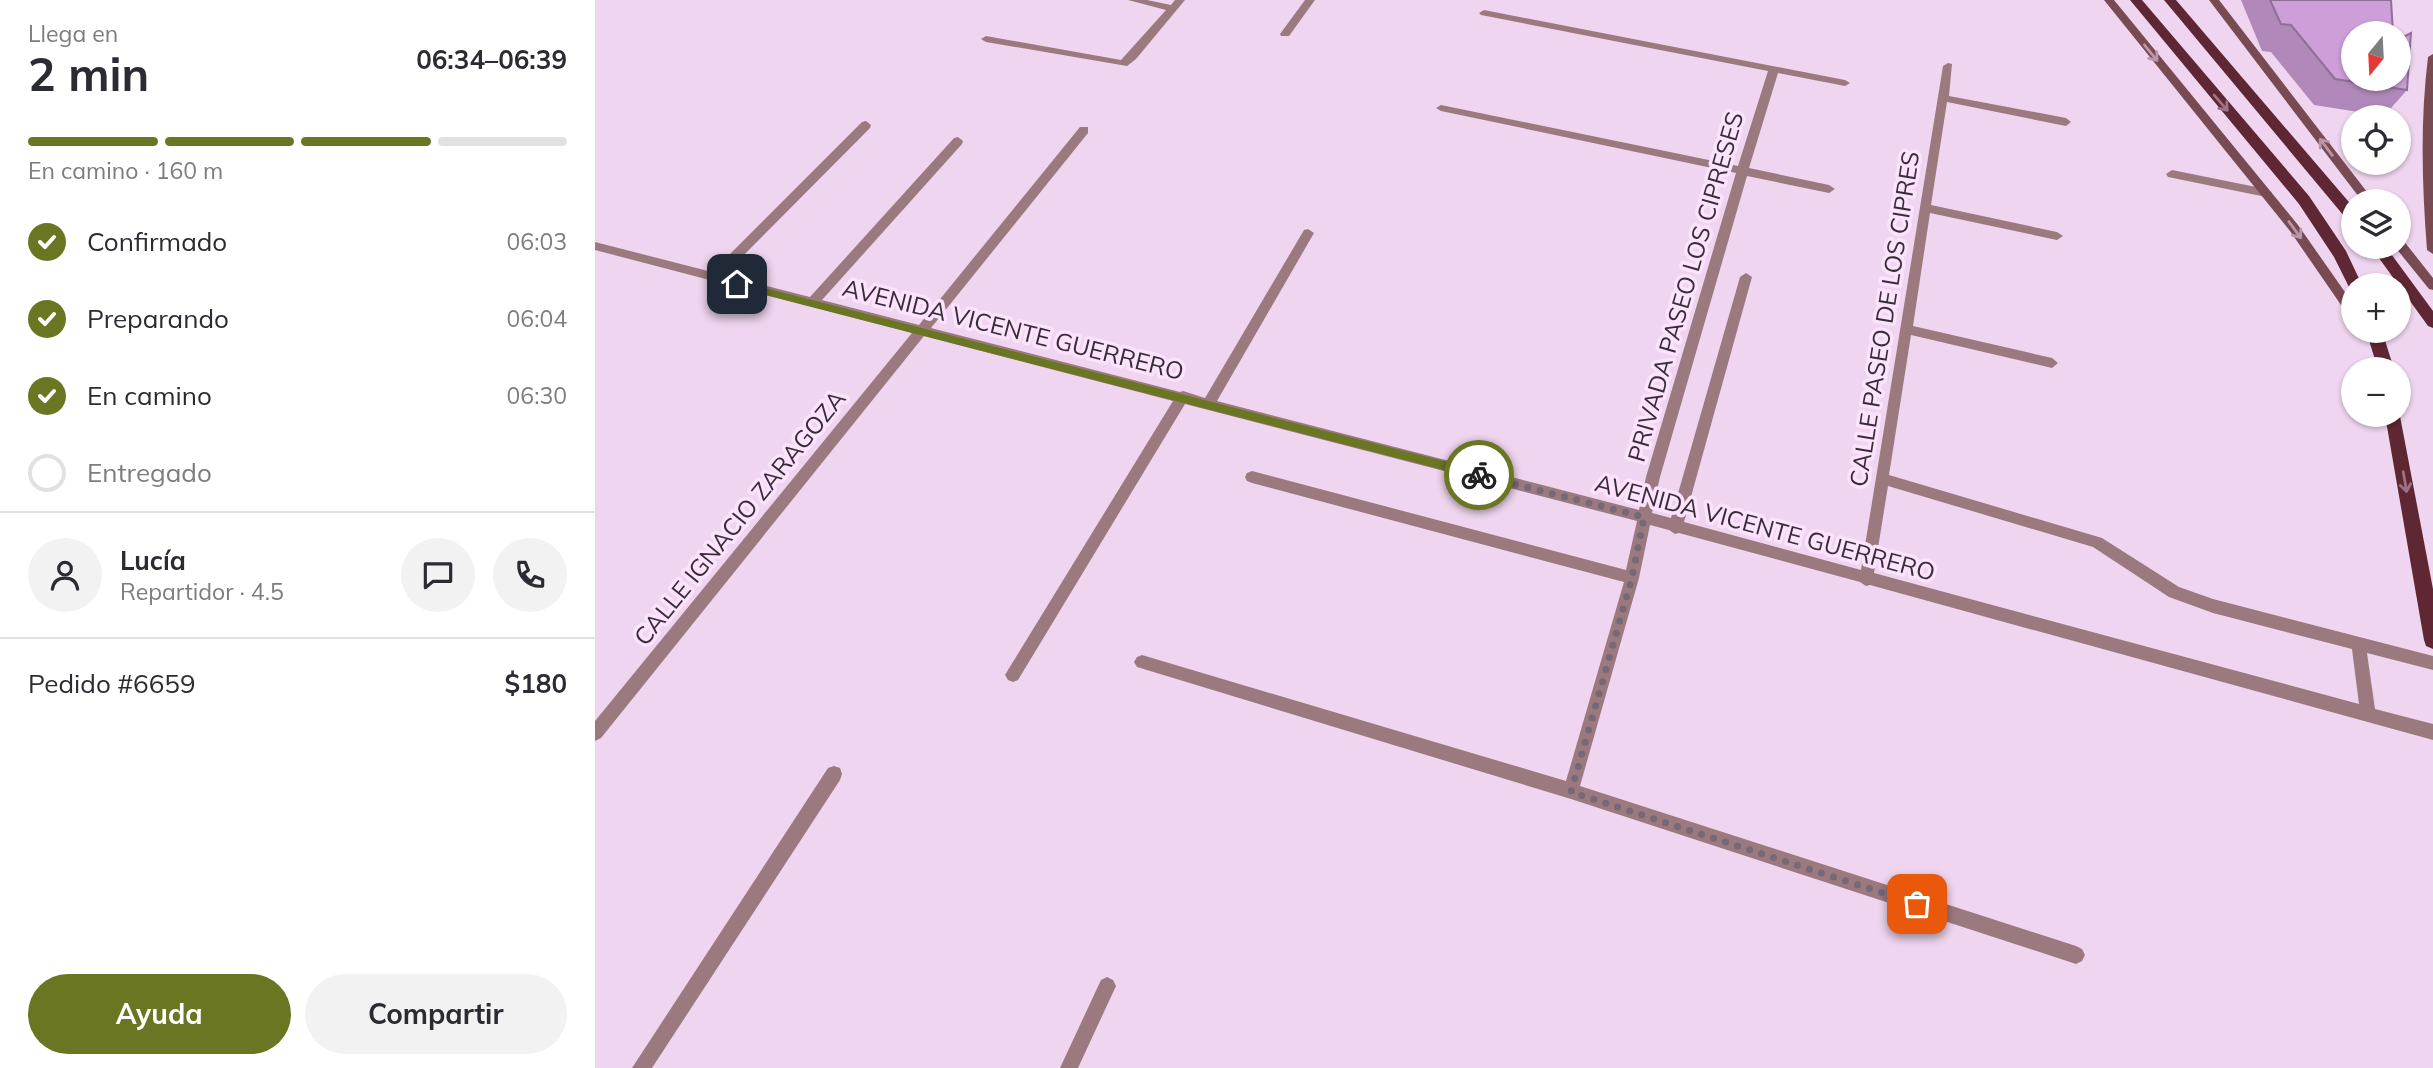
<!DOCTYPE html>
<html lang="es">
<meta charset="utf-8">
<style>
body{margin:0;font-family:Mulish,sans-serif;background:#f2f2f3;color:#2b2b33;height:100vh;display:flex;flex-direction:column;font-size:26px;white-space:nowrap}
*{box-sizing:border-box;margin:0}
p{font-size:23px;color:#7c7c81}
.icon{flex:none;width:38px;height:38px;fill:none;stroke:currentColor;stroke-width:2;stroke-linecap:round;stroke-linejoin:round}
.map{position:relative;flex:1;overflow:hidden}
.panel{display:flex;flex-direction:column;background:#fff;width:595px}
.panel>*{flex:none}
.needle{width:46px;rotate:198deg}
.tools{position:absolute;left:1746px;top:21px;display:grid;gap:14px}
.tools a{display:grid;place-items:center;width:70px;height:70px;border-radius:50%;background:#fff;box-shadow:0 2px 5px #0004;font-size:35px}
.pin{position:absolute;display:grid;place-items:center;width:60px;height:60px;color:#fff;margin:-30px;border-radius:14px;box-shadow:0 4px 10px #0006}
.courier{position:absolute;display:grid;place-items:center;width:70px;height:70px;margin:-35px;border:5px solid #6a7622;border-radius:50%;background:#fff;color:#222;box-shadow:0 2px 9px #0007}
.head em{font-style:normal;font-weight:700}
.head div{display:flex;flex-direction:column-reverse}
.head{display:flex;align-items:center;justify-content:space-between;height:119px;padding:0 28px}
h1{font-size:46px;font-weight:700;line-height:52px}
.bar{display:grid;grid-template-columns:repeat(4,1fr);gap:10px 7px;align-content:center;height:84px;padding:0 28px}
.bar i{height:9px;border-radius:5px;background:#e1e1e2}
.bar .selected{background:#6a7622}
.bar p{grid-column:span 4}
.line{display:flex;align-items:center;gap:18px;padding:0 28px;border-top:2px solid #e1e1e2}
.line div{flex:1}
.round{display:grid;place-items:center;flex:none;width:74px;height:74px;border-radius:37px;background:#f2f2f3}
ol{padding:0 28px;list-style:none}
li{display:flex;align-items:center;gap:21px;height:77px}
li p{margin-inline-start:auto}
li .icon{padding:7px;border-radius:50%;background:#6a7622;color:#fff;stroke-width:4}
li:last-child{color:#7c7c81}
li i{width:38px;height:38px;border:4px solid #e1e1e2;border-radius:50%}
.action{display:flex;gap:14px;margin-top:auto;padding:14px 28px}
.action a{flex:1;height:80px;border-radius:42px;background:#6a7622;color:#fff;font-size:28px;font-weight:700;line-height:80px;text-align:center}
.action a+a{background:#f2f2f3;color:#2b2b33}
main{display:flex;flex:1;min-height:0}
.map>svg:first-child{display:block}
</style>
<main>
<section class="panel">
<div class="head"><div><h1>2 min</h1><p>Llega en</p></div><em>06:34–06:39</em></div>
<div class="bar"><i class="selected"></i><i class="selected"></i><i class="selected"></i><i></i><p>En camino · 160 m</p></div>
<ol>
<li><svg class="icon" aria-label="check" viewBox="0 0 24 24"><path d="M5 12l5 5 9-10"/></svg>Confirmado<p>06:03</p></li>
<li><svg class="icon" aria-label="check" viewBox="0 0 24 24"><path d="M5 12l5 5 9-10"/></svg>Preparando<p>06:04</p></li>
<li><svg class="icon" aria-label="check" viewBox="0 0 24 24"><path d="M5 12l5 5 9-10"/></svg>En camino<p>06:30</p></li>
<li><i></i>Entregado</li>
</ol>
<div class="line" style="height:126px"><a class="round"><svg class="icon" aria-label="person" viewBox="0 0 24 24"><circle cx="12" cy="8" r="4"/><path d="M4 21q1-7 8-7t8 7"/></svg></a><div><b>Lucía</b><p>Repartidor · 4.5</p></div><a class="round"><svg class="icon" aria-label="chat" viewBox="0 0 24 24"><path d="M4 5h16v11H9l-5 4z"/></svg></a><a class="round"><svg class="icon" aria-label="phone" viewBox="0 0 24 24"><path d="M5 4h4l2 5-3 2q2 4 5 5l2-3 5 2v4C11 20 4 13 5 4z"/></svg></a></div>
<div class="line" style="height:91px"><div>Pedido #6659</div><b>$180</b></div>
<div class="action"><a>Ayuda</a><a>Compartir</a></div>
</section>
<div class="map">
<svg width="1838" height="1068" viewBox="0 0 1838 1068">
<rect width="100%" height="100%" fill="#efd5ef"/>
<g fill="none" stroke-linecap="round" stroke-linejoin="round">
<path fill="#9b7a7f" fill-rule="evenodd" d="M1577,170l94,19 6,4 -6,4 -98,-20 -2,-3z
M239,766l6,2 2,6 -2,6 -188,288h-20l196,-300z
M512,977l6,3 3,6 -38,82h-18l41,-88z"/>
<path fill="#9b7a7f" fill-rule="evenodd" d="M533,0h19l24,5 4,-5h10l-49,59 -9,7 -141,-24 -5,-3 5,-3 135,24 45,-50z
M710,0h10l-26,36h-8l-1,-2z
M889,10l361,70 5,3 -5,3 -67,-13 -29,95 80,17 6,4 -6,4 -82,-17 -87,301 -8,36 19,5 69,-241 6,-4 6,4 -68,245 177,48 82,-504 5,-3 4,1 -3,32 117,22 5,4 -5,4 -119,-24 -16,103 126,27 6,4 -6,4 -127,-27 -17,113 139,32 6,5 -6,5 -141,-33 -22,140 213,63 77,49 34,12 220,57v14l-66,-17 8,56 58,15v16l-563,-155 -4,1 -6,-4 -181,-49 -4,1 -6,-4 -19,-5 -11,53 -59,208 496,160 6,3 3,6 -3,6 -6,3 -505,-165 -434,-132 -3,-5 3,-5 5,-2 424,126 58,-199 -372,-99 -5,-2 -2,-4 2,-4 5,-2 374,99 11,-49 -452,-117 -167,276 -5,2 -5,-2 -3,-5 3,-5 165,-269 -249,-65 -323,402 -6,3v-20l317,-388 -317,-83v-8l117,30 150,-150 4,-1 5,4 -1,3 -146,147 86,22 144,-159 4,-1 5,4 -1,3 -140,156 97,25 161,-198h8v6l-157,195 249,64 3,-1 22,7 99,-168 4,-1 6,4 -97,168 422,109 7,-33 90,-304 -295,-62 -5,-3 5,-3 297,61 30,-95 -287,-56 -2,-2zM1293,486l205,61 76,50 44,16 139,36 7,55 -485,-131z"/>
<path fill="#784a52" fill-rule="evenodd" d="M1509,0h10l184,225 56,80v15l-4,-2 -60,-87z
M1614,0h10l155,201h-12z
M1838,54v200l-6,-4c-5,-65 -7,-128 1,-193z
M1804,239l4,1 30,38v12l-4,-1 -34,-42h4z"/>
<path fill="#5e2733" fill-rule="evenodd" d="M1535,0h12l167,196 37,55 16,34h-8v5l-4,-1 -16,-32 -35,-53z
M1569,0h12l178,208v15l-5,-1z
M1776,247h15l47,64v17l-5,-2z
M1771,331h16l12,38h-16z
M1804,411l34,178v60l-7,-3 -2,-6 -39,-225h14z"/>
</g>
<path fill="#b088ba" d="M1646,0h150l-37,33 53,57 -23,26 -70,-11 -43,-53 -9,-1z"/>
<path fill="#cd9ed8" stroke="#906f97" stroke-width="2" d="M1675,0h121l2,33h-39v46h45v-40l12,-6 -4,57 -72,-11 -44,-54 -10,-1z"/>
<defs><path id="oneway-shaft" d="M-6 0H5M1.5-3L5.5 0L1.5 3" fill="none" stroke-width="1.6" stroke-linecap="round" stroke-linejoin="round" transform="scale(1.75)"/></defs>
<g stroke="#ba96a8">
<use href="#oneway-shaft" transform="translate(1556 53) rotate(51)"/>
<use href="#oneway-shaft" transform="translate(1731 147) rotate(-127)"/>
<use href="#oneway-shaft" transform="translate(1700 230) rotate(54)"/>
</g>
<g stroke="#9d7284">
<use href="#oneway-shaft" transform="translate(1626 103) rotate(49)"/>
<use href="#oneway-shaft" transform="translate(1810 482) rotate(80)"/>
</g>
<path fill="#6a7622" d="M142,281l742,189 6,5 -6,4 -745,-192 -1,-3z"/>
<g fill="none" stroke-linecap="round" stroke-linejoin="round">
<path stroke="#776877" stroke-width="7" stroke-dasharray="0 12.6" d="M884,475l165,42 -12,61 -61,214 346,112"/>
</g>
<g text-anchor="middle" stroke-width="7" stroke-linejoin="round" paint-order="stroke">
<g font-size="24" fill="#372d37" stroke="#fce2fd">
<text transform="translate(1091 287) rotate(-74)" y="8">PRIVADA PASEO LOS CIPRESES</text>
<text transform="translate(1290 319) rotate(-81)" y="8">CALLE PASEO DE LOS CIPRES</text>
<text transform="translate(418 330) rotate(14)" y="8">AVENIDA VICENTE GUERRERO</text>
<text transform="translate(145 518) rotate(-51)" y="8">CALLE IGNACIO ZARAGOZA</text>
<text transform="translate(1170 528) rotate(15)" y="8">AVENIDA VICENTE GUERRERO</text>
</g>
</g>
</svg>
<div class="tools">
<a><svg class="needle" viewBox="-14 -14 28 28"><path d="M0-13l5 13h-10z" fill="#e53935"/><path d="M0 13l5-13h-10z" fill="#7c7c81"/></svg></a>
<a><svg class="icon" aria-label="locate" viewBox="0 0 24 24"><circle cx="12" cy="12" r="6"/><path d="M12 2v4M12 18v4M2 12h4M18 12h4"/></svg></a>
<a><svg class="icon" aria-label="layers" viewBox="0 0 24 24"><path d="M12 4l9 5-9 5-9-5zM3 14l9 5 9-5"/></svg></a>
<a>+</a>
<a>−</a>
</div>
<div class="pin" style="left:1322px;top:904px;background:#ea580c"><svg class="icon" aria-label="bag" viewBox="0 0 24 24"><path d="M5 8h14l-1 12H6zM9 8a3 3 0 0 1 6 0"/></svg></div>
<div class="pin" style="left:142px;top:284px;background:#1f2937"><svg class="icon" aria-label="home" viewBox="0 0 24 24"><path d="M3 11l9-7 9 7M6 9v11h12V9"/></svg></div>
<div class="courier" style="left:884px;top:475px"><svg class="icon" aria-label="bike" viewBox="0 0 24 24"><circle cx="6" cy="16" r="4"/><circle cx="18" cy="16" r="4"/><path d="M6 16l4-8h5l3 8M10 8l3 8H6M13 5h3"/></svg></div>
</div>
</main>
